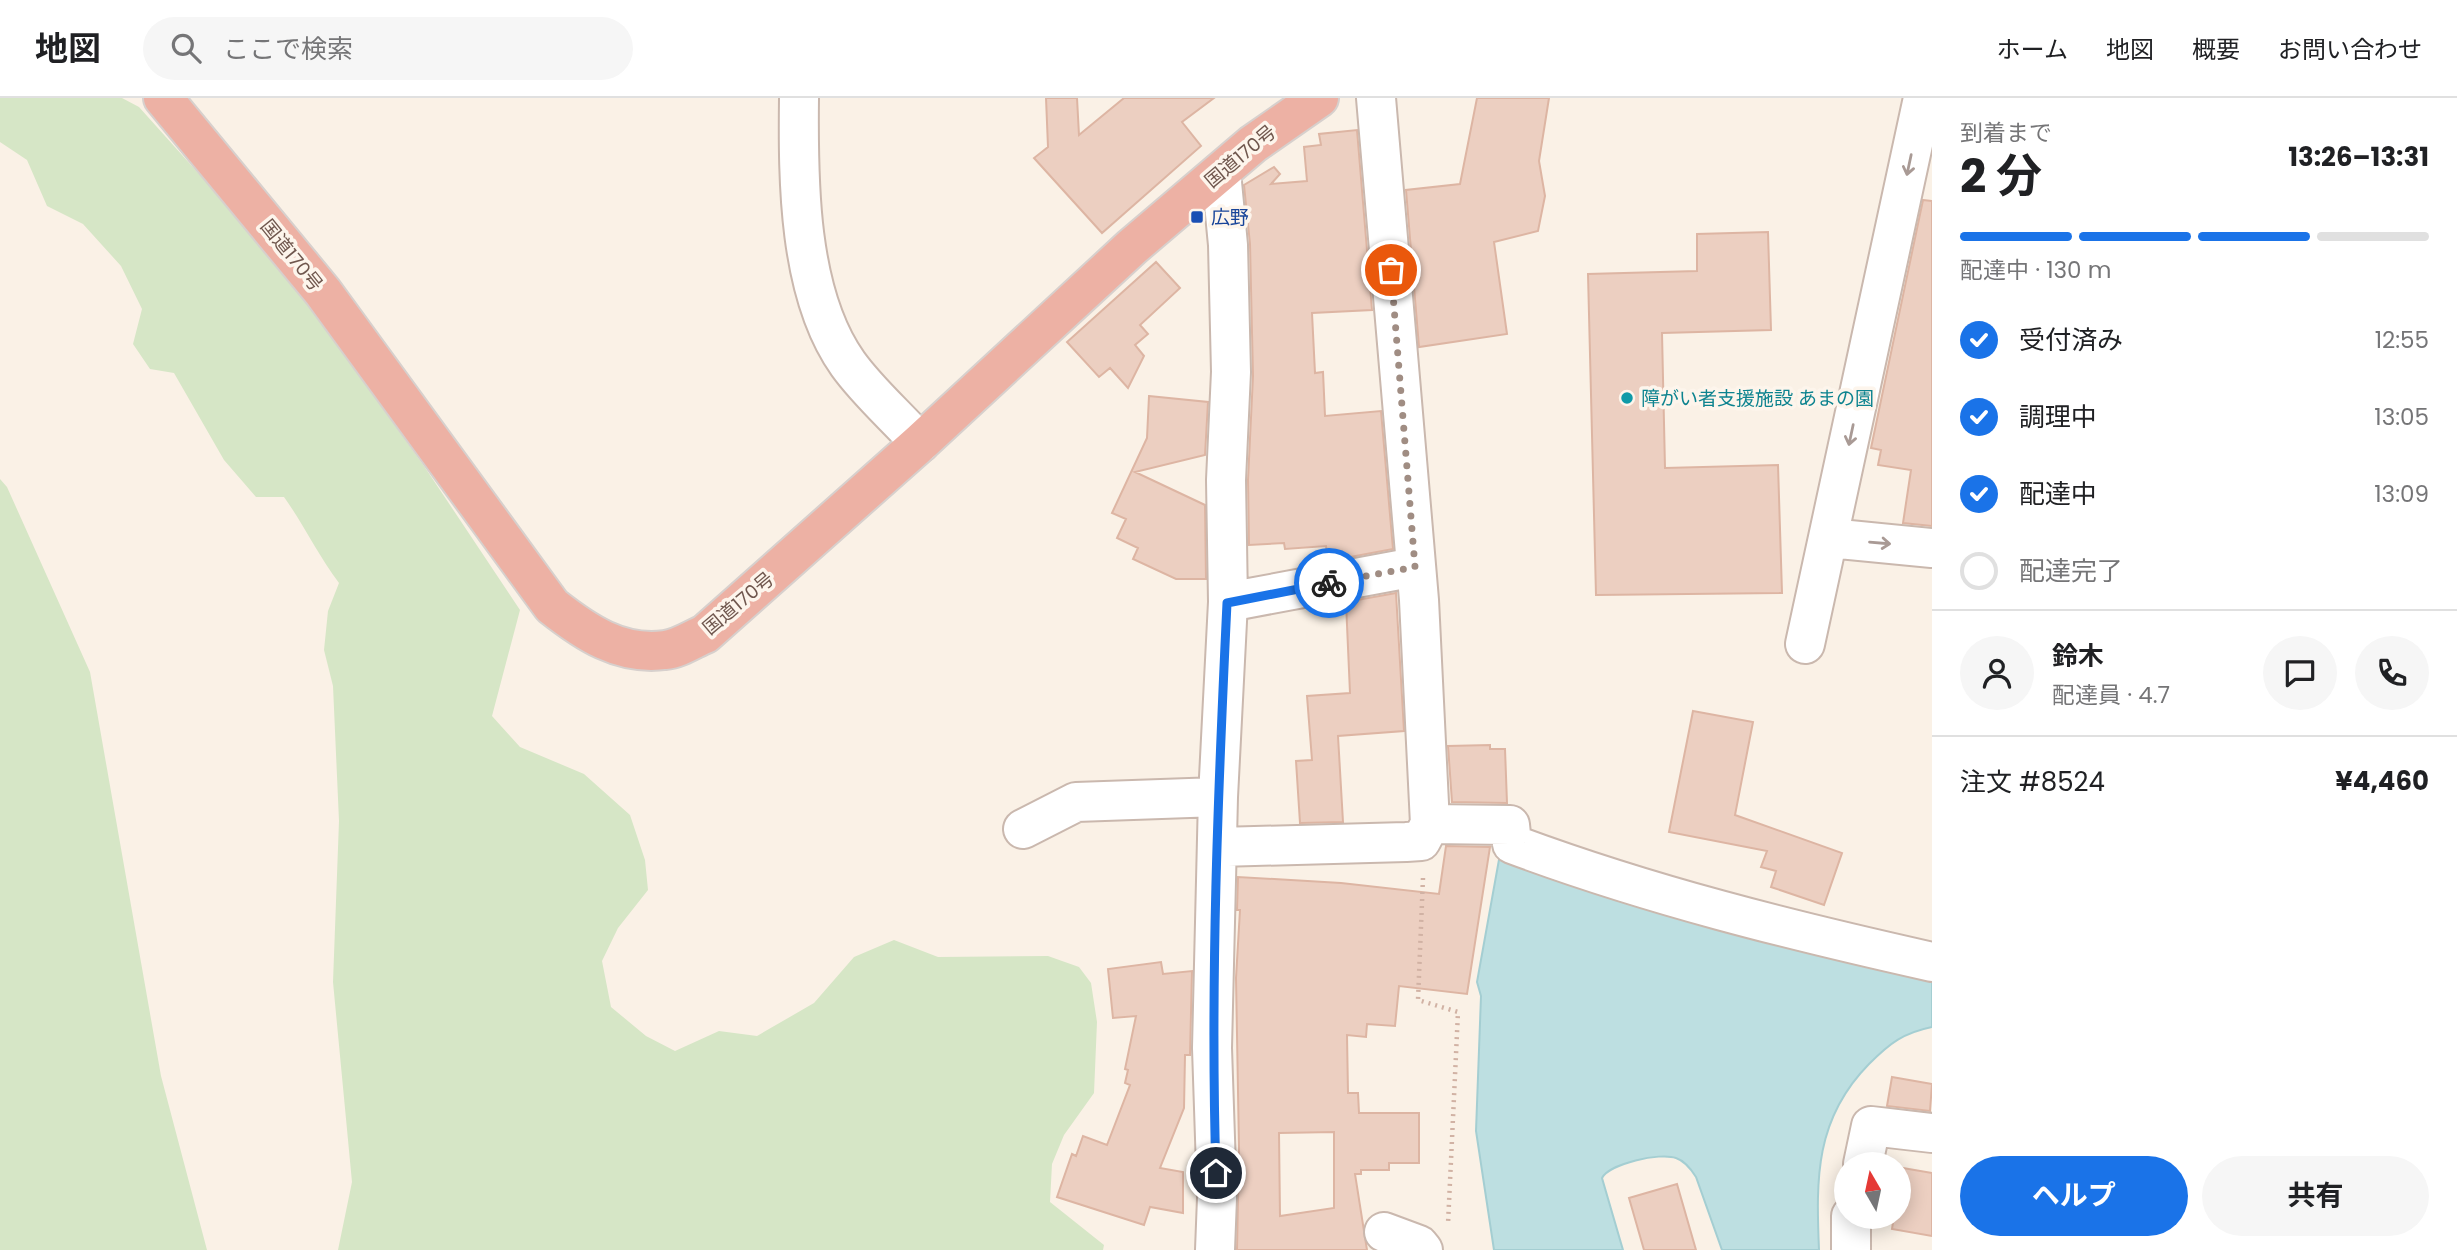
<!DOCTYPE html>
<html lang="ja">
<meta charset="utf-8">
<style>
body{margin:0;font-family:Poppins,"Noto Sans JP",sans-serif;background:#f6f6f6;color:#202124;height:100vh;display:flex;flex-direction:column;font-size:26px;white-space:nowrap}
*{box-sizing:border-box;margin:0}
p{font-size:23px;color:#757577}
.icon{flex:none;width:38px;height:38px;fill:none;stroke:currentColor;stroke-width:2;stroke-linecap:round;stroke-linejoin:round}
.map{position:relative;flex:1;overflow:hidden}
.sheet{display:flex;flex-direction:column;background:#fff;width:525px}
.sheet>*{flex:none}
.needle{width:46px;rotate:351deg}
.fabs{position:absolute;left:1834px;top:1054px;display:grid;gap:14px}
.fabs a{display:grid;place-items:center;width:77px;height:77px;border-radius:50%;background:#fff;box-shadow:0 4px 18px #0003;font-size:35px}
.pin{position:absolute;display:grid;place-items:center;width:60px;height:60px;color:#fff;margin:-30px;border:4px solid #fff;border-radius:50%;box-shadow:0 2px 7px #0007}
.courier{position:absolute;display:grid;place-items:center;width:70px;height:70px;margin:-35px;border:5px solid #1a73e8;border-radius:50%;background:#fff;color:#222;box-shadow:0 2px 9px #0007}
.headline em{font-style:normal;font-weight:700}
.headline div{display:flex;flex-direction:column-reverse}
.headline{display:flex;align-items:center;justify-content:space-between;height:119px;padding:0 28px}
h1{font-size:46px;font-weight:700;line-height:52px}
.bar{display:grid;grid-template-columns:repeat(4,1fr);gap:10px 7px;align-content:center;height:84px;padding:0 28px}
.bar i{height:9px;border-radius:5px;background:#e0e0e0}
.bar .selected{background:#1a73e8}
.bar p{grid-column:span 4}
.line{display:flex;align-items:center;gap:18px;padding:0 28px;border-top:2px solid #e0e0e0}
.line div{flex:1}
.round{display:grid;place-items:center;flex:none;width:74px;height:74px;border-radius:37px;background:#f6f6f6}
ol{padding:0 28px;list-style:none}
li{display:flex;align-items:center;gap:21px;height:77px}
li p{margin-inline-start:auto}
li .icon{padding:7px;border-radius:50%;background:#1a73e8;color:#fff;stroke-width:4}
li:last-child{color:#757577}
li i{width:38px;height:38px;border:4px solid #e0e0e0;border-radius:50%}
.action{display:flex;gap:14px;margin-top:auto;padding:14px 28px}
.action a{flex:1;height:80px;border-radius:42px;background:#1a73e8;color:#fff;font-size:28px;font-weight:700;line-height:80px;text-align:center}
.action a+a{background:#f6f6f6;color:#202124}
header{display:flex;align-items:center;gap:42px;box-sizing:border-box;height:98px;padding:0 35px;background:#fff;border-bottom:2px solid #e0e0e0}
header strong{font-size:33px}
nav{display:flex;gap:38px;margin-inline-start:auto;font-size:24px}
.search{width:490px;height:63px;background:#f6f6f6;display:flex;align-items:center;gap:18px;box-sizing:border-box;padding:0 24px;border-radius:38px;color:#757577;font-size:26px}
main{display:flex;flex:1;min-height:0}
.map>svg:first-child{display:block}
</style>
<header>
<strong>地図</strong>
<div class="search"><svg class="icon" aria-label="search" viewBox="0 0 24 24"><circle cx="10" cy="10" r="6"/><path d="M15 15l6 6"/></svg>ここで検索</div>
<nav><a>ホーム</a><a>地図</a><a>概要</a><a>お問い合わせ</a></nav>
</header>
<main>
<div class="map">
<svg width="1932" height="1152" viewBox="0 0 1932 1152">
<rect width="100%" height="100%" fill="#faf1e6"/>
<path fill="#d6e6c6" d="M0,0h122l17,9 139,155 146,204 96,144 -28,106 28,31 64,27 46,41 15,45 3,30 -30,38 -16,33 9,46 35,29 29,15 44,-20 38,5 57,-33 40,-46 40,-17 44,17 110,-1 31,11 12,16 6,39 -3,71 -30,42 -12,29 -2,38 54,43 -1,5h-765l14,-68 -19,-200 6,-161 -6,-135 -9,-36 4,-39 11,-28c-21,-28 -35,-58 -55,-86h-28l-32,-37 -50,-87 -24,-4 -17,-25 9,-35 -21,-43 -38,-42 -36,-18 -20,-46 -27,-18z
M0,381l7,8 83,185 71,404 46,174h-207z"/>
<path fill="#bddfe1" stroke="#a4ced2" stroke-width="2" d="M1500,756l432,121v52c-29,6 -42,16 -63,37 -54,55 -53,114 -50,186h-97l-26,-73c-5,-8 -11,-16 -20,-19 -16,-6 -67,6 -74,20l21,72h-129l-18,-119 5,-135 -4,-14z"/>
<path fill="#eccfc1" stroke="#ddb5a3" stroke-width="2" fill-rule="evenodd" d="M1046,0h31l2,37 45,-37h90l-32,24 19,24 -99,87 -68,-75 14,-11z
M1477,0h72l-10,63 6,35 -7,35 -44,11 13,92 -88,13 -13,-157 54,-6z
M1357,32l15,180 -60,3 3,60 8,-1 2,44 56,-5 12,138 -48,9 -1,-5 -17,2 -1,-9 -41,3 -1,-6 -35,2 -1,-65 5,-104 -3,-132 -6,-59 30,-18 6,7 -9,10 36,-3 -3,-34 17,-2 -2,-11z
M1923,102l9,1v325l-29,-3 8,-53 -33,-5 3,-15 -10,-2z
M1768,134l3,98 -109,3 3,135 113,-3 4,128 -186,2 -8,-321 109,-3v-37z
M1156,164l24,26 -40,37 8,9 -13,11 9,11 -16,32 -18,-20 -11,9 -32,-35z
M1149,298l59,6 -3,53 -70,17 70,33 1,74h-30l-43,-20 5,-11 -21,-10 9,-19 -14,-6 35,-75z
M1396,495l8,138 -66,5 5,86 -43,1 -4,-62 16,-1 -5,-64 43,-3 -4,-91z
M1693,613l60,11 -18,93 107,38 -18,52 -53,-18 5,-16 -15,-4 6,-16 -98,-19z
M1490,647v4h15l2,54 -55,-1 -4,-56z
M1446,748l44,1 -23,147 -68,-8 -4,40 -28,-2 -1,13 -19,-2 1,58h10l1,20h60v50h-30v7h-28v4h-6l12,76h-130l2,-102 -3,-170 4,-68h-3l1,-33 103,6 98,11zM1334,1034v76l-54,8 -1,-83z
M1161,864l2,12 29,-3 -2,84h-5l-1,53 -24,60 23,4v41l-33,-6 -6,18 -87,-28 15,-43 4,2 7,-20 24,9 23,-60 -5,-2 3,-13 -3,-1 11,-53 -23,2 -5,-49z
M1892,979l40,7 -2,27 -43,-5z
M1903,1070l29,5v63l-40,-7 2,-13h5z
M1677,1086l19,66h-52l-15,-52z"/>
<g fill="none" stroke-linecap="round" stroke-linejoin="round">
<g stroke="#cab8ae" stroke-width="42">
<path id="minor" d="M799,0c-1,82 -1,196 49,266 20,28 49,53 72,79
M1376,0l43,502 11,224
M1829,440l103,10
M1228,504l187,-35
M1805,546l118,-546
M1023,731l53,-27 142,-5
M1219,749l187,-5 15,-1 9,-17 80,1 2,19c137,51 277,86 420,118
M1863,1066l8,-38 61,7
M1384,1134l35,13 4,5
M1215,1152l2,-52 -5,-150 6,-251 10,-195 -2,-122 5,-108 -3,-127 -7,-73
M1851,1152v-34"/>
</g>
<g stroke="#d7d0cd" stroke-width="42">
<path id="highway" d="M163,0l160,194 229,314c33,26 68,50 113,44 13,-1 28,-11 40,-16l215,-191 212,-196 121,-103 66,-46"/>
</g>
<path stroke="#d1b2a4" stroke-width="4.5" stroke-dasharray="2 5" stroke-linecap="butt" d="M1423,780l-5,122 40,12 -10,212"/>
<use href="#minor" stroke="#fff" stroke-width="38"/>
<use href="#highway" stroke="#edb1a4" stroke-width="38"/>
</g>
<defs><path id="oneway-shaft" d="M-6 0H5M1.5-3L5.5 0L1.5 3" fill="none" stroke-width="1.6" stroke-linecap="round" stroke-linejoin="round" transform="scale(1.75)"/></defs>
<g stroke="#a99a95">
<use href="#oneway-shaft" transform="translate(1909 67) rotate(102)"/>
<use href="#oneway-shaft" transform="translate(1851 337) rotate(102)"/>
<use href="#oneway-shaft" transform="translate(1880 445) rotate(5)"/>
</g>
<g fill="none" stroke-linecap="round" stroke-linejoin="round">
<path stroke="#a08d83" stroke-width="7" stroke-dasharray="0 12.6" d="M1329,485l86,-16 -24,-297"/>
<path stroke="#1a73e8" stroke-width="9" d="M1216,1075c-6,-190 2,-381 11,-570l102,-20"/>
</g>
<rect fill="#1a4fb4" stroke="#fdf5ec" stroke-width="2.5" x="1190" y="112" width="14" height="14" rx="3.5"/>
<circle fill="#0f9aa8" stroke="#fdf5ec" stroke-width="2.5" cx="1627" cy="300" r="7"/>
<g text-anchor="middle" stroke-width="7" stroke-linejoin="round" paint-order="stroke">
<g font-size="19" fill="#70574e" stroke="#fdf5ec">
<text transform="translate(1240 58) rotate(-40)" y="7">国道170号</text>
<text transform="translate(292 157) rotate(51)" y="7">国道170号</text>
<text transform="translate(738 505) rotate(-40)" y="7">国道170号</text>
</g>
<g font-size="19" fill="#164399" stroke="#fdf5ec" text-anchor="start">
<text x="1211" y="126">広野</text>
</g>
<g font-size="19" fill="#0d838f" stroke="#fdf5ec" text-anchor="start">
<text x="1641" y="307">障がい者支援施設 あまの園</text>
</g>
</g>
</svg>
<div class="fabs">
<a><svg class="needle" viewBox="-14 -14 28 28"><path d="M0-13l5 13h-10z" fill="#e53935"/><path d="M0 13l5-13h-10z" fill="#757577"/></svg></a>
</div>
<div class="pin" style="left:1391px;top:172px;background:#ea580c"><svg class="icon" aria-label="bag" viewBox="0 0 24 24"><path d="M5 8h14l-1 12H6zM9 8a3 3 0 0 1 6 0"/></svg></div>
<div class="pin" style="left:1216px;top:1075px;background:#1f2937"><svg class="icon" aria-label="home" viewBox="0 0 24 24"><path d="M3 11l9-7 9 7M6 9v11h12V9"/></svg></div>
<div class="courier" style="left:1329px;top:485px"><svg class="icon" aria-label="bike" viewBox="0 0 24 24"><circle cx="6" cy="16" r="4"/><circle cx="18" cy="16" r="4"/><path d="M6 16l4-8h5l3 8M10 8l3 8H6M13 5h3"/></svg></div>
</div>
<section class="sheet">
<div class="headline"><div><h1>2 分</h1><p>到着まで</p></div><em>13:26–13:31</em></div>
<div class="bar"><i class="selected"></i><i class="selected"></i><i class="selected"></i><i></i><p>配達中 · 130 m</p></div>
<ol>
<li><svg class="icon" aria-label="check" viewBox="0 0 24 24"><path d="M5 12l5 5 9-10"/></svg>受付済み<p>12:55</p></li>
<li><svg class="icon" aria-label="check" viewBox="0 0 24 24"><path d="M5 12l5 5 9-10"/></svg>調理中<p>13:05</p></li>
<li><svg class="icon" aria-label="check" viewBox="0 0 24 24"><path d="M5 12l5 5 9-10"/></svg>配達中<p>13:09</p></li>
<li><i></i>配達完了</li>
</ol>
<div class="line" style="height:126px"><a class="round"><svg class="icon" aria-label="person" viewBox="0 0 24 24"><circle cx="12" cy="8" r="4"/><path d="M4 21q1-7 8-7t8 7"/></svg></a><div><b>鈴木</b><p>配達員 · 4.7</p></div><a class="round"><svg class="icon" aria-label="chat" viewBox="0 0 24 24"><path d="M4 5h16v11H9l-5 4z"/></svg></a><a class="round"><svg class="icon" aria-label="phone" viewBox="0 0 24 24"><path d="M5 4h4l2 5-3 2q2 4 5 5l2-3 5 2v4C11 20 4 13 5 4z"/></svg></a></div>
<div class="line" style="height:91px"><div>注文 #8524</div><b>¥4,460</b></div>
<div class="action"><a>ヘルプ</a><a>共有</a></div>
</section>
</main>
